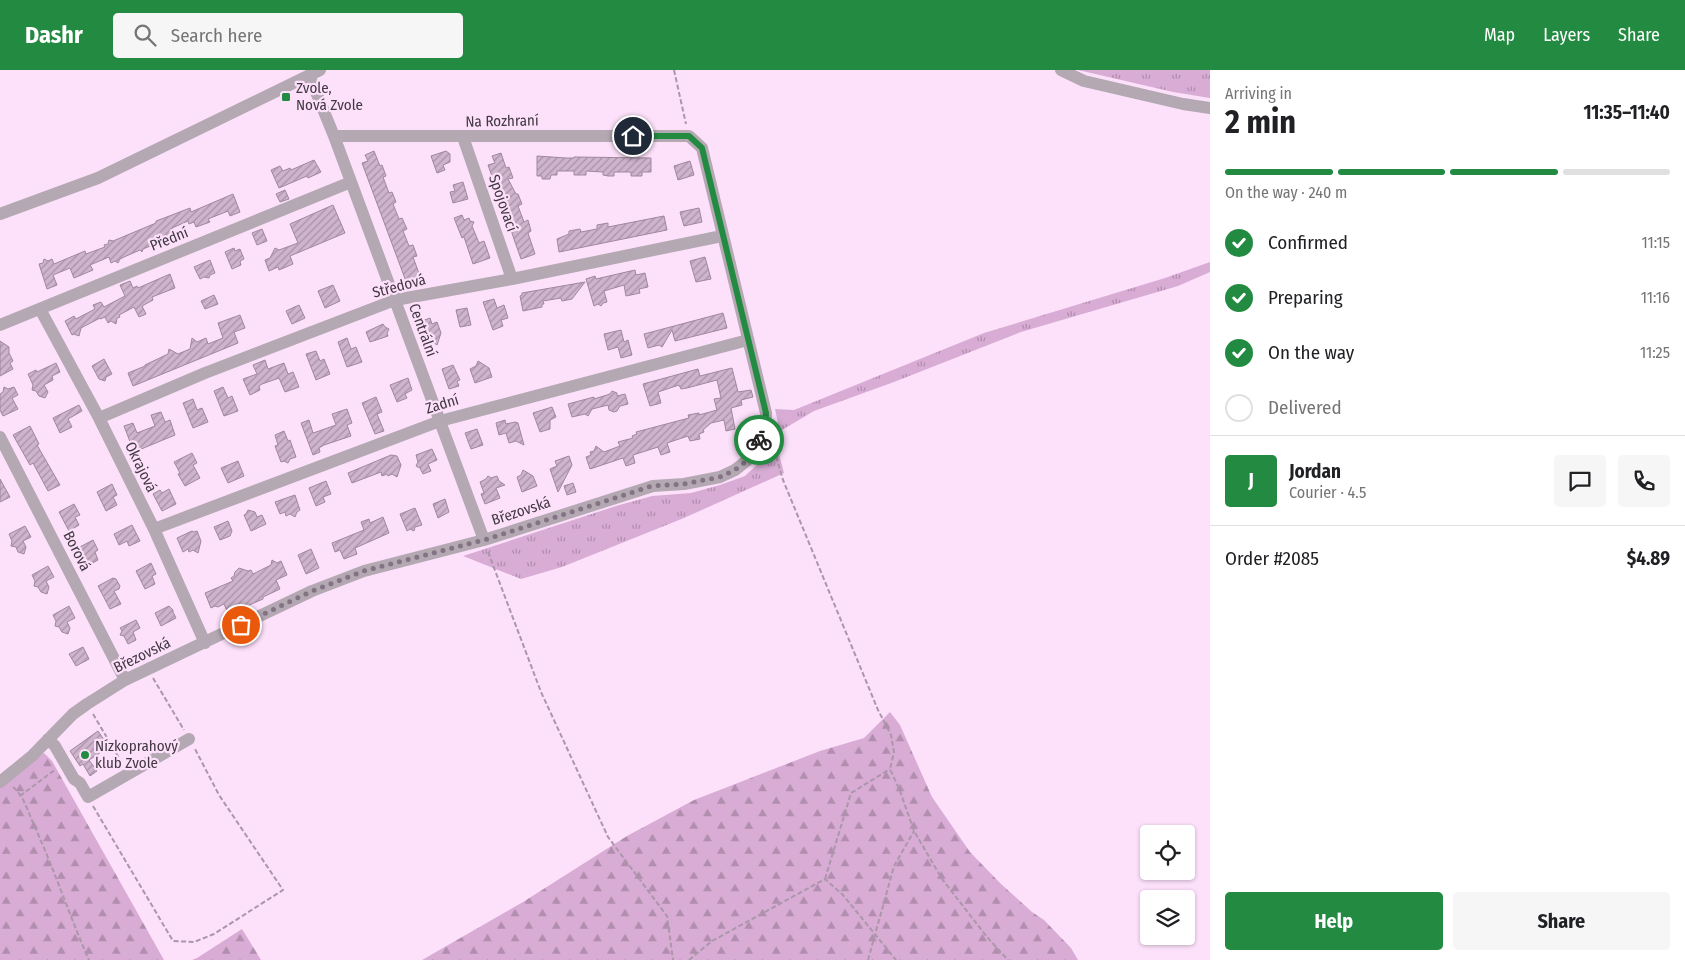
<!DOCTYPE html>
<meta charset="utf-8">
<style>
body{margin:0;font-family:"Fira Sans Condensed",sans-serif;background:#f6f6f6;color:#202124;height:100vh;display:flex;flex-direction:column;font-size:19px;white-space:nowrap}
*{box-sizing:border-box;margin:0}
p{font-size:16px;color:#757577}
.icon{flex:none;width:28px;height:28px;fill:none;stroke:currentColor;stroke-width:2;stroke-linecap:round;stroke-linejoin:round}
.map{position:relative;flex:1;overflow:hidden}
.side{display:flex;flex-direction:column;background:#fff;width:475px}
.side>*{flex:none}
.fabs{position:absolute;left:1140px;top:755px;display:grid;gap:10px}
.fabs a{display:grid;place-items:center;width:55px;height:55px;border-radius:5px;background:#fff;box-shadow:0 1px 4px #0004;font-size:25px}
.pin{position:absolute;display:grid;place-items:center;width:42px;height:42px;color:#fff;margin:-21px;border:2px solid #fff;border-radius:50%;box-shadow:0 1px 5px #0007}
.courier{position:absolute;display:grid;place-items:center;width:50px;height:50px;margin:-25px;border:4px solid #238b41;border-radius:50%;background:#fff;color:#222;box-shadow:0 1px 6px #0007}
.summary em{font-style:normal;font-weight:700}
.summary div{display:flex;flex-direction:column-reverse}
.summary{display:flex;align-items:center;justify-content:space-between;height:85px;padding:0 15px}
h1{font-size:32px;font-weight:700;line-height:38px}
.bar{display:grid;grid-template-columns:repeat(4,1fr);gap:8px 5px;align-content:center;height:60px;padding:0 15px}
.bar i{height:6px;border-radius:4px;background:#e0e0e0}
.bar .current{background:#238b41}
.bar p{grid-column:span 4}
.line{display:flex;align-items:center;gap:12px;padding:0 15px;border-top:1px solid #e0e0e0}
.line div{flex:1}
.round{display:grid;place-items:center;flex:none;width:52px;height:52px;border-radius:5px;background:#f6f6f6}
ol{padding:0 15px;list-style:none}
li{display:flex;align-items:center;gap:15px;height:55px}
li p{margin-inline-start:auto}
li .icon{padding:5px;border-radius:50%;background:#238b41;color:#fff;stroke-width:4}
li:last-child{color:#757577}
li i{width:28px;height:28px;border:2px solid #e0e0e0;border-radius:50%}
.cta{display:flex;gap:10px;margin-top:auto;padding:10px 15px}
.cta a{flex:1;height:58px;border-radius:5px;background:#238b41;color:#fff;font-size:20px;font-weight:700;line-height:58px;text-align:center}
.cta a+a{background:#f6f6f6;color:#202124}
header{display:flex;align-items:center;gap:30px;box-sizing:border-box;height:70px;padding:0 25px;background:#238b41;color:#fff}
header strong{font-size:24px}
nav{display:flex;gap:28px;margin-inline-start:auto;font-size:18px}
.search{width:350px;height:45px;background:#f6f6f6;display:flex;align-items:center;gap:12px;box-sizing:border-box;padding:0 18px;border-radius:5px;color:#757577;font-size:19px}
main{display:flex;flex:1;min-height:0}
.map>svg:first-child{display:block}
</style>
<header>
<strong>Dashr</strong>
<div class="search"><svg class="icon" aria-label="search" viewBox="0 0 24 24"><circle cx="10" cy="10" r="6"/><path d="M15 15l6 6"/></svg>Search here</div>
<nav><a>Map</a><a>Layers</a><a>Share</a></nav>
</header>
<main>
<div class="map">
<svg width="1210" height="890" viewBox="0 0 1210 890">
<defs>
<pattern id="grass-tufts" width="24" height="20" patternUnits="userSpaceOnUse" patternTransform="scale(1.25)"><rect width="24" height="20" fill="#d8acd5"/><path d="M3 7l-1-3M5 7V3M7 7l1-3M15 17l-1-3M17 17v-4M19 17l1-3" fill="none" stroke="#b18dae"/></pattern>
<pattern id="forest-firs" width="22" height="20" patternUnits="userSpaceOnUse" patternTransform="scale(1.25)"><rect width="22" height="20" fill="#d8acd5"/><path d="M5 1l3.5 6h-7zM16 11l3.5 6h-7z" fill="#b18dae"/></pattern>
<pattern id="building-hatch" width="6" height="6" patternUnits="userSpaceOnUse" patternTransform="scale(1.25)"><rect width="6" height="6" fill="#ceb4cc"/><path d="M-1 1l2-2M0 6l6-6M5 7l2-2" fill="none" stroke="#a993a7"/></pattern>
</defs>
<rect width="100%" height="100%" fill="#fde1fb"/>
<path fill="url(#grass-tufts)" d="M1078,0h132v28l-37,-6z
M1210,192v10l-32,14 -157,46 -127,50 -80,29 -32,19 -4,11 1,13 5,19 -100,45 -122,49 -41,12 -58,-23 153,-50 36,-10 39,-3 29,-8 25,-9 18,-17 15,-36 -3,-14 19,1 190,-77 181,-55z"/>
<path fill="url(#forest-firs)" d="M890,642l10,13 32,72 38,55 31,32 31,28 12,8 27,28 7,12h-656l101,-58 104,-66 67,-36 126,-49 44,-13z
M44,683l8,8 112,199h-164v-173z
M242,859l19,31h-69l5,-2z"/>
<path fill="url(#building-hatch)" stroke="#a0879e" d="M374,81l6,15 2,-1 4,11 -3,1 6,16 3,-1 4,10 -3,2 6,15 3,-1 5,11 -4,2 6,15 4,-1 4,11 -4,1 8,22 -14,5 -45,-121 6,-2 -3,-6z
M446,81l4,3v8l-7,3 2,5 -8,3 -6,-17z
M501,83l5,15 3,-1 4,11 -5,1 8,15h2l4,10 -4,2 6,16 4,-2 3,11 -3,2 7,21 -14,5 -33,-94 7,-2 -3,-7z
M537,86l29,2h8v-1l77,1v14h-9v4h-11v-4h-17v4h-6l-5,-1v-3l-17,-1v4h-12v-4h-17v4h-6l-1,4h-8v-3h-5z
M314,90l7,12 -13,6 -1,-2 -28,12 -8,-18 9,-4 3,5 7,-3 1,2z
M690,91l4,14 -16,5 -4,-14z
M463,112l5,17 -15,4 -3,-11 5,-1 -2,-6z
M285,120l4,9 -9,3 -4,-8z
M233,124l7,18 -10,4 -2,-5 -20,8 2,3 -14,5 -2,-5 -5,2 -1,-3 -16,7 3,8 -32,13 -1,3 -2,-2 -16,7 -4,2 -2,4 -3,-2 -4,2 -2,-6 -19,8 3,5 -19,8 -4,-10 -17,7 4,10 -10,4 -8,-25 4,-1 1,-4 4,2 4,-2 2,5 31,-13 1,3 19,-7 -1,-2 4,-1 1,-4 4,1 43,-18v-2l16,-6 18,-7 1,4z
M333,135l12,28 -55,23 3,8 -14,6 -1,-3 -9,4 -4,-11 5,-2 5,-10 4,2 19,-7 -8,-19z
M699,138l3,14 -18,4 -4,-14z
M462,145l2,5 5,-2 1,3 4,1 -2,4 7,17 5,-2 6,17 -17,6 -9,-27 -2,1 -8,-20z
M664,146l3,14 -108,22 -2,-13 12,-5v-3l11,-2 1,3 16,-3v-4l11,-2v4z
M262,159l5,12 -10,4 -5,-12z
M234,178l1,3 5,-2 4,10 -4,2 1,4 -9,4 -7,-17z
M705,187l6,22 -15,3 -6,-21z
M210,190l5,13 -5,2 -1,3 -5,-1 -4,2 -6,-12z
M635,200l1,5 9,-2 3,14 -9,2 1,4 -14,3 -2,-11 -20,6 3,11 -4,1 -2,3 -3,-2 -4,2 -8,-27 9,-3 1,3z
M170,204l5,14 -23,9 1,3 -11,6 4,8 -7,3 -5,-10 -15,8 1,2 -3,1 -1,6 -5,-3 -3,2 -3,-6 -5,2v-1l-19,10 -2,8 -5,-2 -2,1 -7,-14 9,-5 2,3 19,-10 -2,-4 8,-3 3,5 21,-11 -5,-11 10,-4 3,7 4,-2 1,2z
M585,212l-13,17 -10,2 -1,-3 -18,3 1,3h-2v3l-19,4 -3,-15 2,-1v-2z
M333,215l7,16 -15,7 -7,-17z
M214,225l4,9 -13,5 -4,-8z
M494,229l3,9 7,-3 4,13 -7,2 2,6 -10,4 -10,-28z
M299,235l6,13 -13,6 -6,-13z
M467,238l4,17 -11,2 -4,-17z
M723,243l4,15 -52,13 -3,-11 -10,17 -3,-2 -11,3 -4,-14z
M240,245l5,13 -11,4 4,11 -105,43 -5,-13 17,-7v-1l23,-11 1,-5 9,5 12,-5 2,-11 5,4 9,-4 2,6 15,-6 -5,-15z
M430,248l2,6 5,-2 4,11 -4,12 -4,-3 -4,1 -3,-6 -4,1 -5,-15z
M383,254l2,3 4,2 -2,4 1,3 -18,6 -4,-10z
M621,260l3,12 4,-2 4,15 -11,3 -3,-11 -10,3 -4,-16z
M347,268l4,11 5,-2 6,15 -15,5 -9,-25z
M0,271l9,6v6l4,8 -3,2 3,6 -13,7z
M316,281l4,10 4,-2 6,15 -14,6 -10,-26z
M104,289l8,15 -6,3 -1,4 -6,-2 -7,-13z
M265,290l3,9 16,-6 4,11 5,-2 6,15 -14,5 -6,-14 -17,6 -3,2 1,4 -10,5 -7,-16 14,-5 -4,-9z
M478,291l11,7 3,9 -17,6 -5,-14 6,-3z
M56,293l4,9 -8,4 1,4 -9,5 4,7 -3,6 -6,-2 -3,-5 -4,-1 1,-5 -5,-11 8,-4 1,2z
M453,295l7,15 -3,1 2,5 -10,3 -7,-20z
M732,298l6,24 13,-2 2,7 -12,3 1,5 -11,3 4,21 -9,2 -2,-11 -13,3 -8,7 1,2 -5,2 1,5 -10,2 -2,-5 -21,7 3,9 -9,3 -3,-8 -25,8 2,8 -9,3 -3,-8 -33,11 -4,-12 5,-2 -1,-3 4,-1 2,-5 8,6 16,-6 -2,-4 15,-4 -1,-2 5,-2 -1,-2 53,-14 -1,-3 11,-2v2l18,-5 -3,-11 7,-1 -4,-18 -30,8 -6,1 -2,-4 -21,7 3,11 -11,3 -7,-22 55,-15 2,7z
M408,308l4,12 -7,4 2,4 -10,4 -7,-17z
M4,317l4,2 6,-2 4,8 -6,3 6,11 -15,7 -3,-6v-16l3,-2z
M223,317l5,11 4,-2 6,15 -14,5 -10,-25z
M612,321l5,2v3l8,-2 3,10 -8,2 -3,5 -3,1 -5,-2 -1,-5 -16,4 -4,7 -3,-2 -13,3 -4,-13 26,-7v2l16,-5z
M376,327l6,15 -5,2 7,17 -9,3 -13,-31z
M193,329l4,11 5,-2 6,14 -15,6 -10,-25z
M79,335l3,6 -14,8 4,8 -12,6 -7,-15z
M552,337l4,10 -6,3v9l-10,3 -7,-19z
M347,339l5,14 -5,2 4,11 -27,9 -5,3 1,4 -7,3 -12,-32 8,-3 4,13 6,-2 17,-6 -4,-11z
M161,342l4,10 5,-2 5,15 -41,17 -10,-26 9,-3 4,10 18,-7 -4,-11z
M505,350l1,4 9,-2 3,1 6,22 -8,-4 -7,2 -3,-10 -7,2 -3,-12z
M30,356l9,18 -2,1 23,40 -12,6 -15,-28 -3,2 -17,-30z
M477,359l6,16 -12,4 -6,-16z
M284,361l4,10 2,-1 6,17 -6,2 -2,4 -4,-2 -3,1 -6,-16 3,-1 -3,-10z
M432,379l5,11 -9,4 3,7 -8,3 -3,-6 -4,-2 2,-4 -2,-7z
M192,383l5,10 -4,2 7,13 -15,8 -7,-12 2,-1 -6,-11z
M391,385l6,1 4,9 -4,12 -5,-3 -4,2 -1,-2 -5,2 -1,-4 -29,11 -4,-10z
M569,386l3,9 -14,27 -8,-23 7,-3 -2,-5z
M238,391l6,15 -16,7 -7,-15z
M523,400l10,6 4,10 -15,6 -5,-15 4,-2z
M488,406l3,2 6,-2 2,5 6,4 -9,3 4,10 -15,6 -4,-10 3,-1 -4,-11 6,-3z
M0,409l10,18 -10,5z
M326,411l5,13 -8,3 2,5 -9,4 -7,-18z
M573,413l3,9 -9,3 -3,-9z
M112,414l5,11 -4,2 4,8 -11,6 -9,-19z
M169,419l7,15 -14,7 -9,-17 7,-4 2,3z
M295,425l5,15 -3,2 -2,5 -5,-3 -4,2 -1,-4 -5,2 -5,-12z
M445,429l4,13 -11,6 -5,-14z
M74,434l6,11 -5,2 4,8 -10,6 -10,-19z
M415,438l7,17 -7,2 -1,4 -4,-2 -3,2 -7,-17z
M248,440l7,2 2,5 5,-2 4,9 -15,7 -7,-16 2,-1z
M383,447l6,16 -34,15 2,6 -13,5 -4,-9 -5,2 -3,-9 32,-13 -3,-8 8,-3 1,4z
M228,451l4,10 -2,5 -10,4 -6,-13z
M132,455l8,16 -11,5 -2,-5 -8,4 -5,-11z
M25,456l6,11 -8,4 3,6 -2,7 -6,-2 -2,-5 -5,-1 1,-5 -3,-7z
M192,461l2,1 3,-1 4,10 -3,12 -5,-3 -4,2 -1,-3 -5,3 -6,-14z
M93,470l5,10 -3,2 3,8 -11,6 -9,-18z
M311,479l8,19 -13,6 -8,-19z
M272,490l5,3 4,-2 6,14 -11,5 4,9 -17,8v2l-25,11 3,6 -10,4 -7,-16 -6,3 -3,-1 -4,2 -6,-15 28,-12 -2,-3 3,-2 1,-4 4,-4 9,3 3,-1 2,4 18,-9z
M151,493l5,11 -4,2 3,8 -10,5 -9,-18z
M48,496l6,11 -8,4 3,6 -2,7 -6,-2 -3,-5 -4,-1 1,-5 -3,-6z
M113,508l3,1 4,7 -1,3 -5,2 7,13 -11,5 -12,-23z
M69,536l6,12 -8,4 3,6 -2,6 -6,-2 -3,-5 -4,-1 1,-5 -3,-6z
M169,536l4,4v2l3,6 -15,8 -6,-13z
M136,550l4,8 -7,4 3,8 -8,4 -4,-8 -4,-1 2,-4 -2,-3z
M83,577l6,12 -13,7 -7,-12z
M98,661l11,16 -20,13 8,11 -7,5 -7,-12 -3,2 -10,-15z"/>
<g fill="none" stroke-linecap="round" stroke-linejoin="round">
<path stroke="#ab97aa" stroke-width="2" stroke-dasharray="5 2.5" stroke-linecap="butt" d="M674,0l12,54
M772,372l11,38 95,230 13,25 3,17 -4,17 10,22 14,40 28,48 45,58 21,23
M488,482l53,140 67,145 59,79 6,44
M153,608l31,52
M93,644l29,49
M13,717c10,8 15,24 20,36 21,45 36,92 56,137
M20,726l36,-27
M93,736l80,135 21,1 20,-8 69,-44 -64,-95 -24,-46
M825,809l26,-86 39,-24
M689,890l23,-19 113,-62 18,16 53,65
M868,890l26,-94 20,-35"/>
<path stroke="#b4a8b3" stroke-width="12" d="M1061,0l23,11 99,23 27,4
M309,5l25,61 150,404
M463,67l49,142
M0,144l98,-36 222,-108
M40,239l59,109 55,111 51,114
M0,255l351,-143
M99,348l106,-45 190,-73 117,-21 210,-43
M0,367l125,243
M154,459l286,-108 308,-81
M48,669l7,7 19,33 6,4 8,14 101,-58
M0,712l32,-26 41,-42 14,-10 38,-24 187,-89 52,-20 120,-31 169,-54 31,-2 36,-7 15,-7 15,-12 15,-29 1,-16 -64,-265 -13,-12h-355"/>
</g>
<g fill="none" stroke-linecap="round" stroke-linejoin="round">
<path stroke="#837383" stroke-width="5" stroke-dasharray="0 9" d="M241,555l71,-34 52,-20 120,-31 168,-54 32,-2 36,-7 15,-7 15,-12 9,-18"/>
<path stroke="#238b41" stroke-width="6" d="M633,66h56l13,12 64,265 -1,16 -6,11"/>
</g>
<g fill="#238b41" stroke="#fde1fb" stroke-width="2">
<rect x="281" y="22" width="10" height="10" rx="2.5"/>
<circle cx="85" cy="685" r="5"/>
</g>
<g text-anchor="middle" stroke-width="4.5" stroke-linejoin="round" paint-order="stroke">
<g font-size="15" fill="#423842" stroke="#fde1fb" text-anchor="start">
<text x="296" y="23">Zvole,<tspan x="296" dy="17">Nová Zvole</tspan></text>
<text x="95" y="681">Nízkoprahový<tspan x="95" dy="17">klub Zvole</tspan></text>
</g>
<g font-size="15" fill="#423842" stroke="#fde1fb">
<text transform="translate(502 51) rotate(-1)" y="5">Na Rozhraní</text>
<text transform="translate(503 133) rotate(71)" y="5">Spojovací</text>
<text transform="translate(169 169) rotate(-22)" y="5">Přední</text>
<text transform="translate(399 216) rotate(-15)" y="5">Středová</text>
<text transform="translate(423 260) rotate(70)" y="5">Centrální</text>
<text transform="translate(442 334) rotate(-17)" y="5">Zadní</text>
<text transform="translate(141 397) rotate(64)" y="5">Okrajová</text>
<text transform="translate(521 441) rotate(-18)" y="5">Březovská</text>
<text transform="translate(77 481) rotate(63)" y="5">Borová</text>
<text transform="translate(142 585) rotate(-26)" y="5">Březovská</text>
</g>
</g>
</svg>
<div class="fabs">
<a><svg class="icon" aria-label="locate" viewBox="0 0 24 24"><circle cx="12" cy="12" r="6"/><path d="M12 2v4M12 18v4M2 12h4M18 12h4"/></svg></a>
<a><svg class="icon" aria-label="layers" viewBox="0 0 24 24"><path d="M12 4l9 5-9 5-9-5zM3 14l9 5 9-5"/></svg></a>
</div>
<div class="pin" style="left:241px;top:555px;background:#ea580c"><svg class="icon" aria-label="bag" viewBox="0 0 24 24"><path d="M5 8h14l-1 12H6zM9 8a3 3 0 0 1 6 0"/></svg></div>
<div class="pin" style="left:633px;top:66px;background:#1f2937"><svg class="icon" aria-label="home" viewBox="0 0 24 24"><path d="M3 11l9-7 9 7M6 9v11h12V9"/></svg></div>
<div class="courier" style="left:759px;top:370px"><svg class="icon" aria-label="bike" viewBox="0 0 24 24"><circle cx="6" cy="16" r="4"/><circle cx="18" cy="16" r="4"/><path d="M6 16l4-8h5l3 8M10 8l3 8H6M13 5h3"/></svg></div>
</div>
<section class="side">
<div class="summary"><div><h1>2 min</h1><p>Arriving in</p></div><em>11:35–11:40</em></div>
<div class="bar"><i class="current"></i><i class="current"></i><i class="current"></i><i></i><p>On the way · 240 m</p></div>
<ol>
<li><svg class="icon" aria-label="check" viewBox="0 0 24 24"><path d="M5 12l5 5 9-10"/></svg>Confirmed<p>11:15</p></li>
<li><svg class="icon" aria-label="check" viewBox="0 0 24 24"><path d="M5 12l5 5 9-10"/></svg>Preparing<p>11:16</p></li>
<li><svg class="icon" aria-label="check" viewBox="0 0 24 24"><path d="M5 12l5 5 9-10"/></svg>On the way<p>11:25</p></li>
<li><i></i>Delivered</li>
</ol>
<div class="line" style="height:90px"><b class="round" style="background:#238b41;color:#fff">J</b><div><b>Jordan</b><p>Courier · 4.5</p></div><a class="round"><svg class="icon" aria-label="chat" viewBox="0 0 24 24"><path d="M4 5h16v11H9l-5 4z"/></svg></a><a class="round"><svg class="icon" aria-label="phone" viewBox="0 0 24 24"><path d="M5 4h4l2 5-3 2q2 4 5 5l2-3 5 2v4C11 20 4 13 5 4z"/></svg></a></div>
<div class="line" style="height:65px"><div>Order #2085</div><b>$4.89</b></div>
<div class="cta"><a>Help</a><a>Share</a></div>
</section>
</main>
